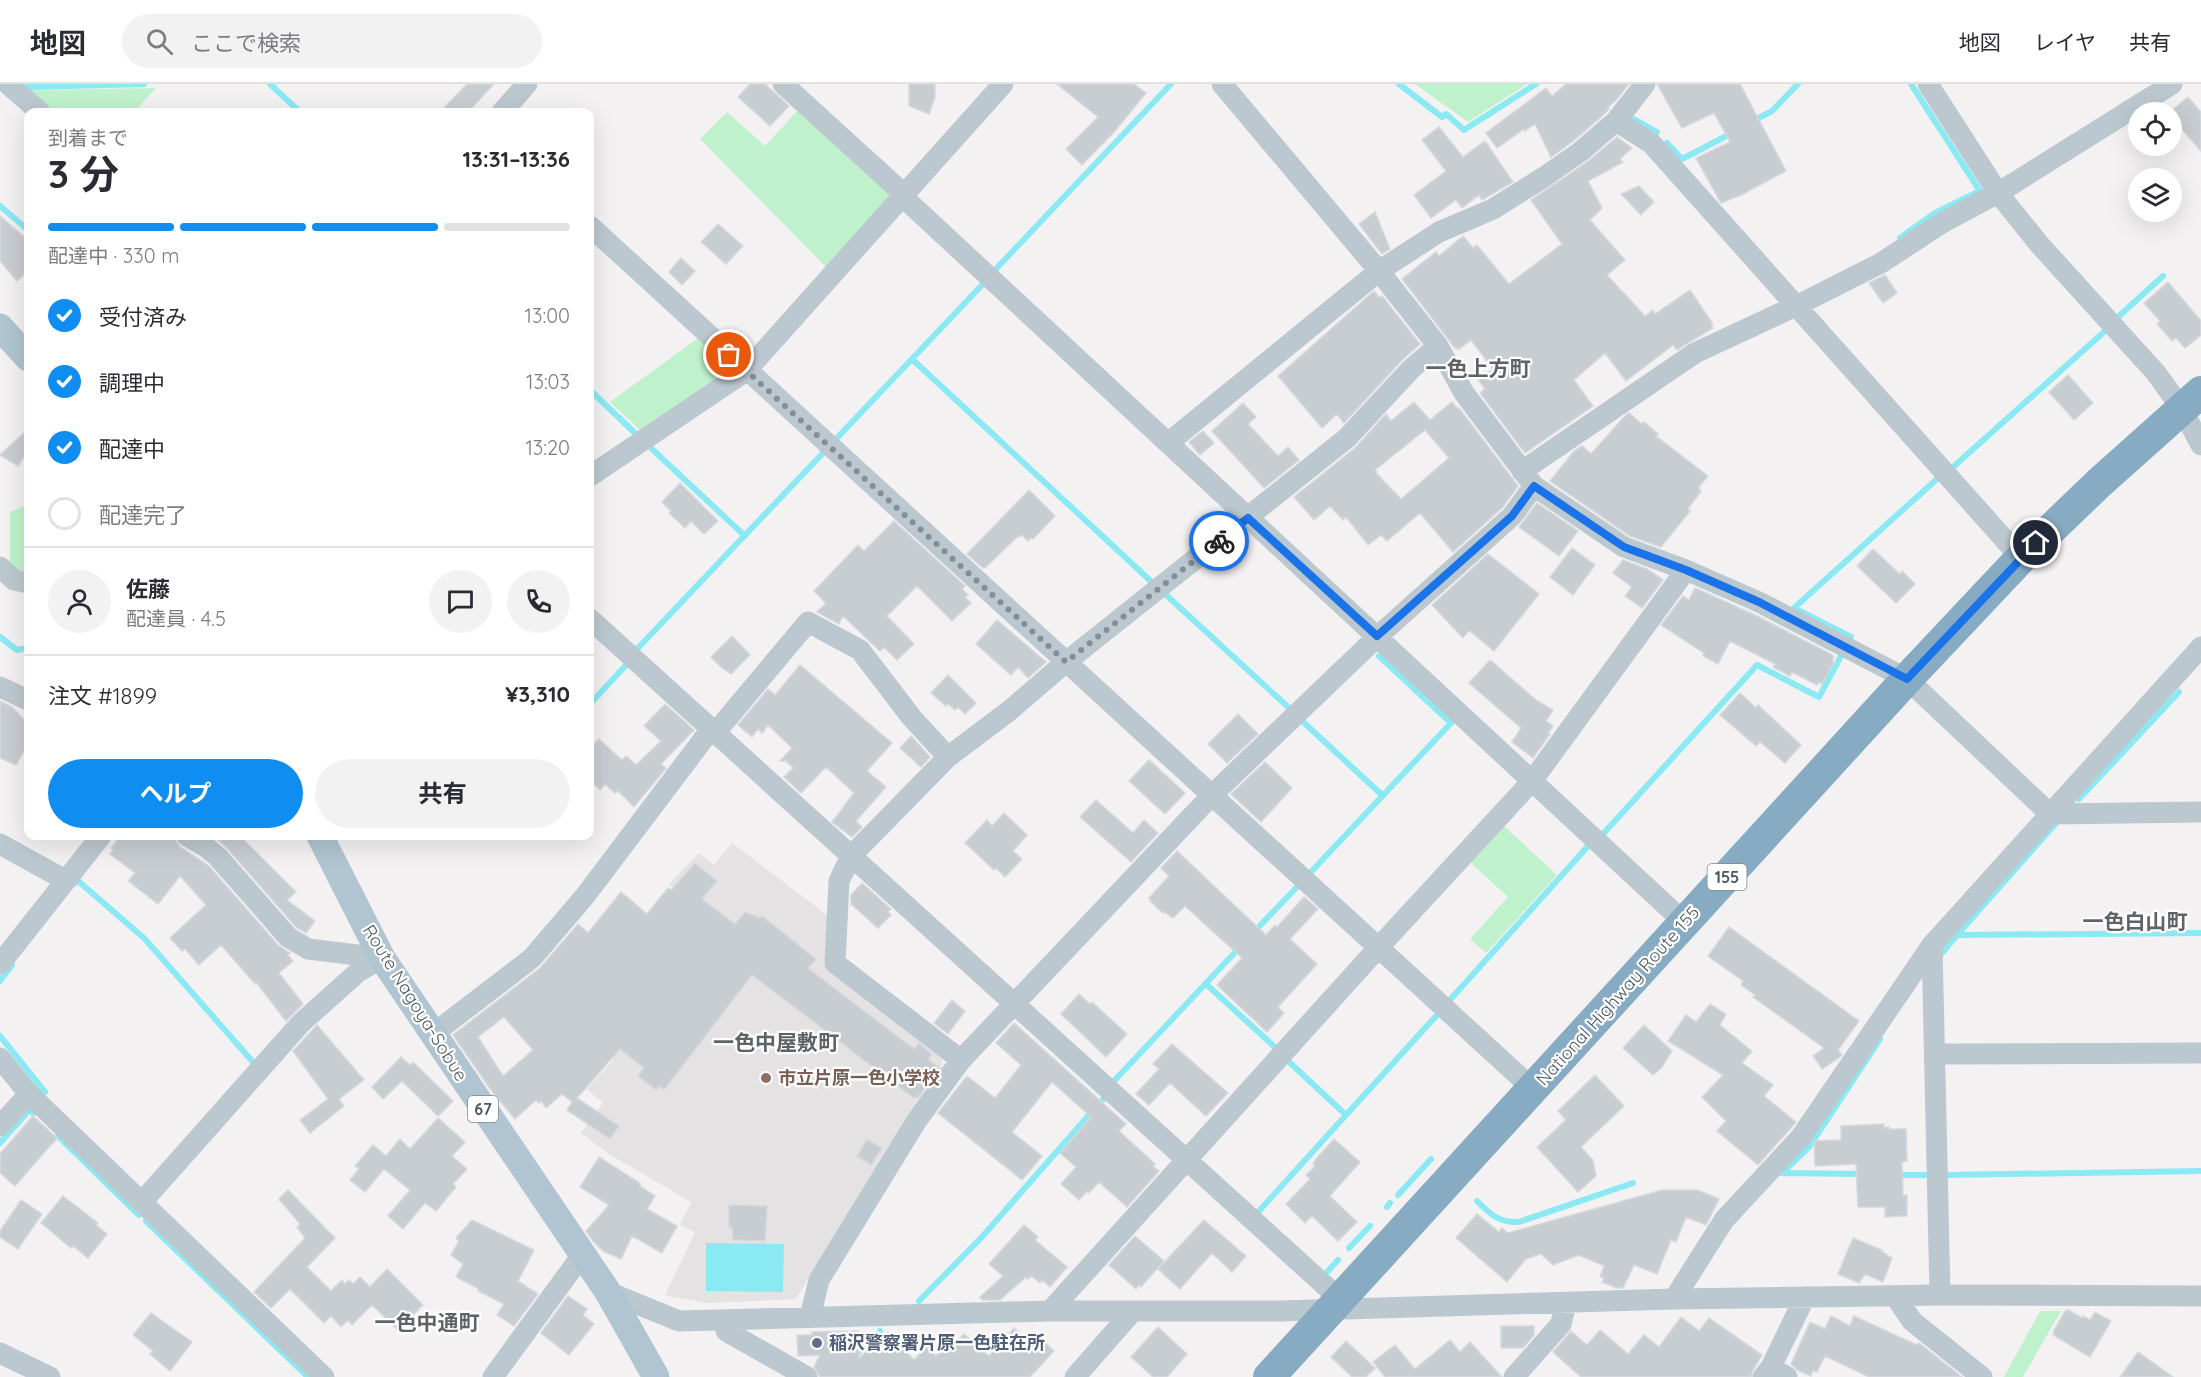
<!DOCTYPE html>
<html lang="ja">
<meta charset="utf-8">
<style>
body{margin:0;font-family:Quicksand,"Noto Sans JP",sans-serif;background:#f2f2f3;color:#2b2b33;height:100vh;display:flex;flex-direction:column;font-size:22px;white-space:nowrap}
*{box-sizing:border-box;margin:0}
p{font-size:20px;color:#7c7c81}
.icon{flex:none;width:33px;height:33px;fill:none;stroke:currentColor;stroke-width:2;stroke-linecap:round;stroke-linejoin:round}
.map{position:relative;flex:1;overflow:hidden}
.details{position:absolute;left:24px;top:24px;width:570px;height:732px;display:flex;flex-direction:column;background:#fff;border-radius:12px;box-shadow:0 6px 24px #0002}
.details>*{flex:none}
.controls{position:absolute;left:2128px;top:18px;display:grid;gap:12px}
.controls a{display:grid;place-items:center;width:54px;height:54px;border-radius:50%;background:#fff;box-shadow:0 6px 24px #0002;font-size:30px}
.pin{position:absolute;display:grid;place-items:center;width:51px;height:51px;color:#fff;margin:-26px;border:3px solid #fff;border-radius:50%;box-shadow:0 2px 6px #0007}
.courier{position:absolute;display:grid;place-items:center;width:60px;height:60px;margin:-30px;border:4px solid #1a73e8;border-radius:50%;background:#fff;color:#222;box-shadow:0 2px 8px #0007}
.head em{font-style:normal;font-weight:700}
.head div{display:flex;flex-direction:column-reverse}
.head{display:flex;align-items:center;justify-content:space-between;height:102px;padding:0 24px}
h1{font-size:39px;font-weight:700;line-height:45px}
.bar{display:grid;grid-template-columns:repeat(4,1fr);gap:9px 6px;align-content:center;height:72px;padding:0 24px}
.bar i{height:8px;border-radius:4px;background:#e1e1e2}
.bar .current{background:#0f8df0}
.bar p{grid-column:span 4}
.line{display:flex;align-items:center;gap:15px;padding:0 24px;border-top:2px solid #e1e1e2}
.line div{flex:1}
.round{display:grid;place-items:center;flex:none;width:63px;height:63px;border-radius:32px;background:#f2f2f3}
ol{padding:0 24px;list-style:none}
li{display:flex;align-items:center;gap:18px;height:66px}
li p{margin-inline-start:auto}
li .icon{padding:6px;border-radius:50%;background:#0f8df0;color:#fff;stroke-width:4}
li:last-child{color:#7c7c81}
li i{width:33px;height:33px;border:3px solid #e1e1e2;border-radius:50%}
.primary-button{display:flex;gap:12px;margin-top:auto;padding:12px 24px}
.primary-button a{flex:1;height:69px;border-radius:36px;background:#0f8df0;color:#fff;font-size:24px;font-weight:700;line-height:69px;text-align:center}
.primary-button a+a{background:#f2f2f3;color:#2b2b33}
header{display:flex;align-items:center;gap:36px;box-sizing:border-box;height:84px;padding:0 30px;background:#fff;border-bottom:2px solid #e1e1e2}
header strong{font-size:28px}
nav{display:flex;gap:33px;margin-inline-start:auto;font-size:21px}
.search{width:420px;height:54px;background:#f2f2f3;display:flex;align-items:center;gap:15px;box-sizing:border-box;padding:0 21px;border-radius:33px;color:#7c7c81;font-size:22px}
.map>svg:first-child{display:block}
</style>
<header>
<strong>地図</strong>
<div class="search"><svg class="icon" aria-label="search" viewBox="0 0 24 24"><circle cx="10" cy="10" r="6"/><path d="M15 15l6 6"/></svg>ここで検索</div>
<nav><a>地図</a><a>レイヤ</a><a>共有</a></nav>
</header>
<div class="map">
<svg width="2201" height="1293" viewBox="0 0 2201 1293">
<rect width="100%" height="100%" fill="#f4f1f2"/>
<path fill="#e5e2e4" d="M732,759l99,75 -1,49 112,87v14l-33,44 -113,187 -90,4 -41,-8 30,-63 -15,-7 11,-23 -82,-48 -28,-21 22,-30 -16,-14 26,-29 -31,-28 113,-128 -26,-20 30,-31 15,12z"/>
<path fill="#bff2cc" d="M1415,0h112l-59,38z
M156,4l-22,24h-87l-24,-22z
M798,26l92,83v5l-63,70 -127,-129 27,-27 38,34z
M698,254l28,27 -1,10 -83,57 -32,-30z
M28,420v70l-12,-2 -6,-5v-55z
M1503,741l54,50 -71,78 -16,-14 38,-42 -39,-36z
M2040,1227h21l-38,66h-19z"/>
<path fill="#8ae9f2" d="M706,1159l78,1 -1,48 -77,-1z"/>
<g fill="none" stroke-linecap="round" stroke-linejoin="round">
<path stroke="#8ae9f2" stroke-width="6" d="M270,0l30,28
M1399,0l43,33 4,-3 18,16 72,-46
M27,3l117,-3
M1630,33l27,15
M1753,37l19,-10 26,-27
M1667,59l15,16 52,-27
M0,122l28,24
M1900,154l35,-25 45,-22 -69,-107
M994,187l177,-187
M2118,233l45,-41
M912,275l243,226
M590,306l47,45
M836,355l147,-155
M652,365l93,87
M1952,384l153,-137
M1164,509l124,114
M0,553l17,13 11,-2
M1851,553l-57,-29 143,-129
M638,564l185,-195
M590,620l38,-41
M1300,635l82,76
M2079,715l100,-107
M1603,750l154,-169 62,32 22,-41
M1310,789l141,-150 -72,-67
M75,799l2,-3 67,58 109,124
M1254,848l43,-45
M1957,851l100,-113
M1942,869l15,-18 244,-2
M0,897l12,-16
M1206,900l71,65
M1449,917l140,-156
M0,952l45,56
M1114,997l127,-135
M1346,1031l91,-100
M58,1052l81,79
M0,1059l30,-34 3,4
M1782,1089l27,-26 71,-108
M1782,1089l80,1
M1896,1091h29
M1946,1091l255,-4
M1398,1111l33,-36
M1477,1117c13,13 22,22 42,21l114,-39
M1387,1123l3,-4
M1259,1127l87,-96 -59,-55
M146,1137l162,156
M1349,1164l21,-22
M1327,1188l11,-12
M919,1217l62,-63 123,-140
M855,1272l25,-25"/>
</g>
<path fill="#c8cdd1" stroke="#d5d9dd" stroke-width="1.5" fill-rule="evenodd" d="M467,0h27l-26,28h-28z
M750,0h15l24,22 -19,20 -32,-29z
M909,0h26v13l-6,17 -20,-8z
M1057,0h77l12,9 -32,39 -32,33 -16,-16 32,-32z
M1566,0h63l-13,16 -8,7 1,2 -8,8 -29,25 -21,15 -16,-33 -10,7 -1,-2 -27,19 -11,-15 60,-45 6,8z
M1657,0h83l46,87 -45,24 -20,8 -25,-45 34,-16 -16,-29 -32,15z
M2188,13l13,15v39l-29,-33v-6h-2z
M1439,43l24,30 22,-16 28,41 -31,18 -3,-5 -17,13 -6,-8 -25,18 -17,-23 32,-24 -24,-31z
M1617,53l15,11 -12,11 3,3 -35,19 14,27 -12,12 35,40 -18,15 38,41 8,-6 2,4 35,-24 23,34 -2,1 2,3 -36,22 -4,-5 -47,36 -21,-28 -31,27 19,26 -68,47 -45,-60 5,-4 -7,-9 15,-11 -22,-29 -13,10 -2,-3 -1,1 -53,-69 34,-27 3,4 24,-20 10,12 4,-3 32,39 53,-40 -31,-44 56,-38z
M1639,102l15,16 -13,13 -20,-21z
M1375,128l15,37 -8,5 -23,-30z
M0,132l28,24v31l-11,10 -17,-20z
M718,140l25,22 -17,18 -25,-22z
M681,174l14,13 -13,14 -13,-13z
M1885,191l12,18 -14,10 -14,-20z
M2168,198l33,39v14l-16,13 -9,-10 -4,3 -15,-17 3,-3 -16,-18z
M1374,207l6,7 2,-2 38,48 -18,16 -58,63 -7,-9 -15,14 -44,-52z
M2068,291l25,28 -19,17 -25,-28z
M1414,318l16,18 22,-18 6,7 1,-1 59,78 -15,21 -50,45 -33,-39 -33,28 -6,-6 -13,10 -22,-28 -3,3 -13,-14 -16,14 -20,-23 61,-49 31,-34 5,7zM1425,346l24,28 -48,41 -25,-26 1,-1 -2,-2z
M1243,319l13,14 -8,7 30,32 10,-9 11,13 -35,28 -52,-57z
M1629,329l13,11 2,-2 14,12 -2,2 52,40 -10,12 3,3 -13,18 2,2 -29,36 -31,-11 -80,-55 24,-30 8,-5 9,8 32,-36z
M28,345v23l-10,14 -18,-11z
M1203,347l11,12 -14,12 -11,-13z
M680,399l38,38 -14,13 -13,-13 -6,7 -16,-15 2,-2 -9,-9z
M1029,406l26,26 -22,23 -2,-1 -3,3 -6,-6 -3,2 -1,-1 -32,31 -3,1 -16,-14z
M1537,419l41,28 -19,25 -40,-29z
M894,437l71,65 -3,3 6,6 -3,2 6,6 -19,18 -35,-35 -30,30 27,28 -17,16 -13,-13 -4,4 -37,-35 -4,8 -22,-12 9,-9 -12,-12 44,-46 6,6z
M1572,464l23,17 -22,30 -23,-18z
M1873,465l27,25 2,-3 13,13 -19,19 -39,-37z
M1488,470l51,40 -45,57 -23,-19 -2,-1 -6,7 -31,-33z
M1623,476l24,9 16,11 -21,28 -17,-12 7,-9 -19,-14z
M1695,504l58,26 78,40 3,3 -2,4 2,1 -12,22 -3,-2 -2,3 -25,-13 -2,4 -17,-9 2,-3 -45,-23 -12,23 -15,-8 1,-3 -43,-28 22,-29 6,4z
M997,536l49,42 -18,16 -10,-11 -7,8 -35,-31z
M732,552l18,19 -19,19 -9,-6 -11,-11z
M1490,576l46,40 17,10 -7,11 7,5 -5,7 2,1 -17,24 -21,-16 9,-14 -52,-45z
M800,581l92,78 -25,28 19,16 -30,34 6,6 -10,10 -20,-15 22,-29 -28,-26 -25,26 -17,-16 9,-9 -7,-7h-6l12,-13 -24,-23 -6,8 -4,-4 -6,8 -14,-12 30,-36 7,6z
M948,591l28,28 -11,11 -7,-7 -3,3 -7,-6 -2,2 -15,-13z
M1740,609l16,15 2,-3 43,40 -16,18 -25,-21 -4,4 -36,-31z
M0,617l12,6 16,17v20l-12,21 -16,-7z
M665,620l29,26 -33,34 5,4 -32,39 -16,-16 -3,2 -10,-9 -5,6 -10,-10v-32l9,-9 23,21 4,-4 10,9 25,-24 -17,-15z
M1238,630l20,20 -31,29 -19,-19z
M911,652l19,21 -9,10 -21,-19z
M1149,676l36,33 -20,21 -36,-33z
M1265,678l27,26 -31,34 -30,-28z
M1096,716l37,33 11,-13 14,13 -27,29 -51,-45z
M1004,729l23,22 -14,16 9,8 -17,18 -9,-9 -2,2 -29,-27 22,-23 5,6z
M121,752h51l8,11 29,19 69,79 12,8 -2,2 5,6 -14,12 24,31 -17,17 -30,-39 -1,2 -34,-39 -22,20 -14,-16 -3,2 -12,-13 36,-33 -26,-29 -22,28 -30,-23 7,-8 -25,-19 3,-4 -2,-2z
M219,752h21l56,56 -9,8 28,21 -9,12 -10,-6 -69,-79 -10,-9z
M1177,767l89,84 9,-10 2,2 27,-30 14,12 -28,30 27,25 -39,43 6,6 -17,19 -50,-47 25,-27 -57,-52 -12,12 -9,-6 -1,1 -13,-12 1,-1 -2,-2 20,-22 -8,-8z
M695,779l22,18 -15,18 33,25 10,-12 15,6 2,-2 54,43 -8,9 106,81 5,-6 13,11 -4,5 11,9 -21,30 -2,-2 -2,2 -162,-123 -88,115 -5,-4 -3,4 -18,-14 6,-8 -24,-19 -43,49 42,28 -9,13 -43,-29 5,-8 -10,-8 -16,14 -5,-7 -2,2 -3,-3 -21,19 -24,-29 -38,-55 87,-67 38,-44 10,9 33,-41 26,22 21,-26 3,2zM504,933l29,33 -30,26 -25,-39z
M862,799l29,26 -3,3 3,3 -13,13 -27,-24v-9z
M1729,843l130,94 -21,29 4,5 -2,2 -18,12 -9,-13 11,-8 -71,-51 2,-2 -14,-10 2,-4 -35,-25z
M1079,910l11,10 2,-2 35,32 -21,23 -45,-43z
M952,916l13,11 -17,23 -14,-11z
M1710,920l16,10 -6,11 32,26 -10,12 31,22 -9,11 32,26 -38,43 -41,-34 9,-10 -24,-24 21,-22 -55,-34 18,-26 10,7z
M1014,939l112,101 -7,7 36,33 -2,2 6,5 -32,36 -28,-25 -10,11 -2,-2 -8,9 -18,-16 15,-17 -16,-14 31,-36 -39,-35 -40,50 30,24 -20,24 -84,-67 29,-37 28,22 26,-33 -25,-22z
M317,941l47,55 -25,19 5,7 -34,27 -10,-13 28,-21 -35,-48z
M1644,941l28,26 -10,16 -9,8 -30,-27z
M1172,960l56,49 -22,23 -36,-33 -21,22 -13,-11 23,-25 -6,-5z
M401,973l9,8 3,-3 40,39 -15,15 -36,-35 -19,18 -11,-12z
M1595,991l29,31 -43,41 12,13 3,16 -18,16 -41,-45 29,-27 -8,-9z
M33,1032l24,22 -42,48 -15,-13v-19z
M438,1034l27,24 -13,14 15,13 -14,15 3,3 -20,24 -11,-8 -22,26 -15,-13 22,-26 -26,-21 -19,23 -15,-12 9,-11 -4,-3 18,-21 13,11 14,-17 10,10z
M1884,1040v4l5,-1v2h17l1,32 -5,1 1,34 4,-1v21l-22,1v-10h-27l-2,-43 -41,2 -1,-25 27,-1v-14z
M867,1055l15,9 -11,17 -14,-9z
M1334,1055l26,23 -30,34 27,26 -19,19 -26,-25 -7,7 -19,-19 24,-25 -4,-4 9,-9 -2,-2 3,-5z
M599,1073l42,27 -1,2 15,10 -8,13 30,17 -15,27 -30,-17 -11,23 -18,-8 -9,-9 -8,-11 23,-26 -29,-18z
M288,1106l47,48 -28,29 24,24 11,-11 3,4 4,-4 4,4 7,-7 10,10 17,-18 36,36 -25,25 -26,-25 -20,20 -4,-5 -7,7 -10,-11 -7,7 -34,-34 -19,19 -17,-16 51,-54 -8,-11 3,-3 -21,-25z
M1662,1106h36l21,9 -13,26 -20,-8 -10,25 -5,-2 -14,34 -23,-9 -11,23h-6l-15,-6 2,-4 -4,-1 4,-11 -25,-11 -26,10 -12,-11 -15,5 -19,23 -51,-44 21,-24 22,18 3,-4 6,5z
M63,1112l35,27 -2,2 11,9 -19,24 -15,-12 -2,2 -30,-25z
M21,1116l21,14 -24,35 -18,-12v-6z
M729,1121l38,1 -2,35 -32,-1 -1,-13h-3z
M472,1136l62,30 -16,31 20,13 -24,32 -17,-11 7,-11 -26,-13 1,-2 -23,-12 7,-13 -12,-9 8,-14 -3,-3z
M1204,1136l42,36 -14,16 -20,-19 -32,36 -22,-20z
M1024,1141l14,12 -3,3 32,27 -17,20 -8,-7 -2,3 -9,-7 -3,3 -2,-2 -26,23h-18l-2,-3 23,-21 -14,-12z
M1135,1152l29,25 -23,26 -2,-2 -3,4 -27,-24z
M1853,1154l29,12 -1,1 11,7 -9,24 -18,-8 -6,9 -21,-9z
M568,1212l19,13 -4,6 11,9 -25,31 -28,-22z
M2068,1226l14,8 1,-2 7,4 5,-8 16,9 -21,36 -37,-22 1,-2 -1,-1 12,-21z
M151,1229l41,29 -22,29 -20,-17 3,-3 -20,-16z
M1831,1232l19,10 4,-10 63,29 2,-2 43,34h-93l-44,-21 -8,16 -4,-1 -2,5 -14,-6 -6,-6 19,-42 15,7z
M1681,1233l18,14 10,-13 53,37 -9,15 -2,7h-170l-28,-25 18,-21 16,14 13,-15 28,24 16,-19 15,12z
M1501,1242h33v9l-11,13h-22z
M1158,1243l29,27 -20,23h-14l-22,-20z
M1014,1244l13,12 7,-8 20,19 -24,26h-210l-6,-10 6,-12 -22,1 -1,-21h15v-3l46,-1 1,27 29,-26 26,28 12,-13 10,9 16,-18 4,4 8,-8 25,22z
M1450,1256l10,12 10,-10 32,35h-117l-12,-15 22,-17 20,24z
M1346,1257l29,27 -9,9h-14l-21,-20z
M2138,1268l35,25h-53z"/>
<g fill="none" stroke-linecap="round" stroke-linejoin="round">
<path stroke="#bcc8cf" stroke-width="21" d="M8,0l32,28
M783,0l122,111
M1222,0l157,187 59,75 26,47 70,93 90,61 62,23 73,32 148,77 143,135 151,-2
M1645,0l-29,37 35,22 370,415
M1928,0l70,109 41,51 117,129 26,36 19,36
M502,28l25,-28
M903,113l782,726
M590,142l943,863
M1168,359l211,-172 60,-39 54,-23 51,-32 36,-25 36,-31
M1522,387l173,-118 101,-47 85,-43 61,-40 56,-30 174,-109
M590,392l156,-105 257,-287
M0,483l14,13 14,3
M590,535l751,681
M0,603l28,13
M715,649l93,-111 52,28 52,68 36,39
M187,752l19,11 12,10 70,80 20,12 74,9
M0,760l65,36
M1932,861l8,350
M0,880l101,-128
M433,950l99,-76 53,-62 126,-167
M1935,970l266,-1
M0,974l29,36 295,283
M961,976l-126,-97 4,-82 12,-25 97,-99 61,-46 57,-49 281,-224 64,-69 27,-23
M0,1042l29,-32
M142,1118l159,-179 57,-51 24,-14
M608,1208l71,29 371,-10h231l393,-12 266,-4 261,1
M1895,1212l17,25 70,56
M1674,1215l50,-79 77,-83 131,-192 269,-298
M1050,1227l328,-363 154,-167 154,-211
M810,1233l9,-37 98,-160 44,-60 251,-265 165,-158 135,-121 22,-30
M723,1236l3,11 81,46
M0,1269l50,24
M1771,1283l16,10
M493,1293l89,-122
M1075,1293l58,-66
M1514,1293l47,-53 5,-21
M1763,1293l8,-10 34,-70"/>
<path stroke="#b0c5d1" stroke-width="27" d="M0,243l28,31
M320,752l62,122 226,334 48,85"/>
<path stroke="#87abc2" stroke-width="32" d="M1269,1293l638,-698 114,-121 78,-75 102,-91"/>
</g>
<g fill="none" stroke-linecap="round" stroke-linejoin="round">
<path stroke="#848e93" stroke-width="6" stroke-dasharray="0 10.8" d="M729,271l337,307 153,-121"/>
<path stroke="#1a73e8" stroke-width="8" d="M1219,457l29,-23 129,118 135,-120 22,-30 90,61 62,23 73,32 148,77 129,-136"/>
</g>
<circle fill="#8d6e63" stroke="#fff" stroke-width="2" cx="766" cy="994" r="6"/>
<circle fill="#5c6f8a" stroke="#fff" stroke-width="2" cx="817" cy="1259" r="6"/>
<g text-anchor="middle" stroke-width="4.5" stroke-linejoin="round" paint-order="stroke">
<g fill="#fff" stroke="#7f8a90" stroke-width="1.5">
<rect x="1707.5" y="780" width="39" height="26" rx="4.5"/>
<rect x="468" y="1012" width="30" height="26" rx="4.5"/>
</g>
<g font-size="16" font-weight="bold" fill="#485860">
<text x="1727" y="799">155</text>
<text x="483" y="1031">67</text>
</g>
<g font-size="18" fill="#485860" stroke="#fff">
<text transform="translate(1618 912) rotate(-48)" y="6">National Highway Route 155</text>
<text transform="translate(415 919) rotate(58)" y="6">Route Nagoya-Sobue</text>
</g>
<g font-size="18" font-weight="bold" fill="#785e54" stroke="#fff" text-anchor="start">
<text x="778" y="1000">市立片原一色小学校</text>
</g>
<g font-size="18" font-weight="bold" fill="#4e5e75" stroke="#fff" text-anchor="start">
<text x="829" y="1265">稲沢警察署片原一色駐在所</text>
</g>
<g font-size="21" font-weight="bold" fill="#5d6367" stroke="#fff">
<text x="1478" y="292">一色上方町</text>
<text x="2135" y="845">一色白山町</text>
<text x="776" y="966">一色中屋敷町</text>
<text x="427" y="1246">一色中通町</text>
</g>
</g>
</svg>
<div class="controls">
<a><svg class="icon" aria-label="locate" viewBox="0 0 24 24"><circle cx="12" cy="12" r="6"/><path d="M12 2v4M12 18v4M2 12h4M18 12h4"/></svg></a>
<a><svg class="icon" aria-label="layers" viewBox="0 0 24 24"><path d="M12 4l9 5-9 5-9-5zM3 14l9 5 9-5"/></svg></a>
</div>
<div class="pin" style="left:729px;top:271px;background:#ea580c"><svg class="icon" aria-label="bag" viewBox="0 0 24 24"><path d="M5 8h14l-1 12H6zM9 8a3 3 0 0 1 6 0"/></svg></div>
<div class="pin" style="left:2036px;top:459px;background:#1f2937"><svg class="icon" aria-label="home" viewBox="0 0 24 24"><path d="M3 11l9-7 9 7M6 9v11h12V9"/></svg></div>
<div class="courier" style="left:1219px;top:457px"><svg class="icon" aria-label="bike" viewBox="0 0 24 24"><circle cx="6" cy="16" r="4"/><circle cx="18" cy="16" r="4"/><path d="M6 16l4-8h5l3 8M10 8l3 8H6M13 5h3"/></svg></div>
<section class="details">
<div class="head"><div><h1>3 分</h1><p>到着まで</p></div><em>13:31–13:36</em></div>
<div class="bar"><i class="current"></i><i class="current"></i><i class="current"></i><i></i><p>配達中 · 330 m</p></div>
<ol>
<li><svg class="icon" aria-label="check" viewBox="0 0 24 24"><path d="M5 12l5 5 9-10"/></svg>受付済み<p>13:00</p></li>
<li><svg class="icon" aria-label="check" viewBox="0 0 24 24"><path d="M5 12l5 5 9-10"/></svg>調理中<p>13:03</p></li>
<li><svg class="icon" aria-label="check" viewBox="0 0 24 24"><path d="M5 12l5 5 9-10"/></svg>配達中<p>13:20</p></li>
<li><i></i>配達完了</li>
</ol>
<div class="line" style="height:108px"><a class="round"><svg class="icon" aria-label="person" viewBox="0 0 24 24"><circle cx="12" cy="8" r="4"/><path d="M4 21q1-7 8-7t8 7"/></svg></a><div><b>佐藤</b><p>配達員 · 4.5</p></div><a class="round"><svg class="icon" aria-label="chat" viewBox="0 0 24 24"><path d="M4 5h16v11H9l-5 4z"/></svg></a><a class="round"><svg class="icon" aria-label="phone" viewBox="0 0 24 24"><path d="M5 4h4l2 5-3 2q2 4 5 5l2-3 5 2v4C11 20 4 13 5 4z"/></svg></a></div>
<div class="line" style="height:78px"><div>注文 #1899</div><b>¥3,310</b></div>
<div class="primary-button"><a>ヘルプ</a><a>共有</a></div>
</section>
</div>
